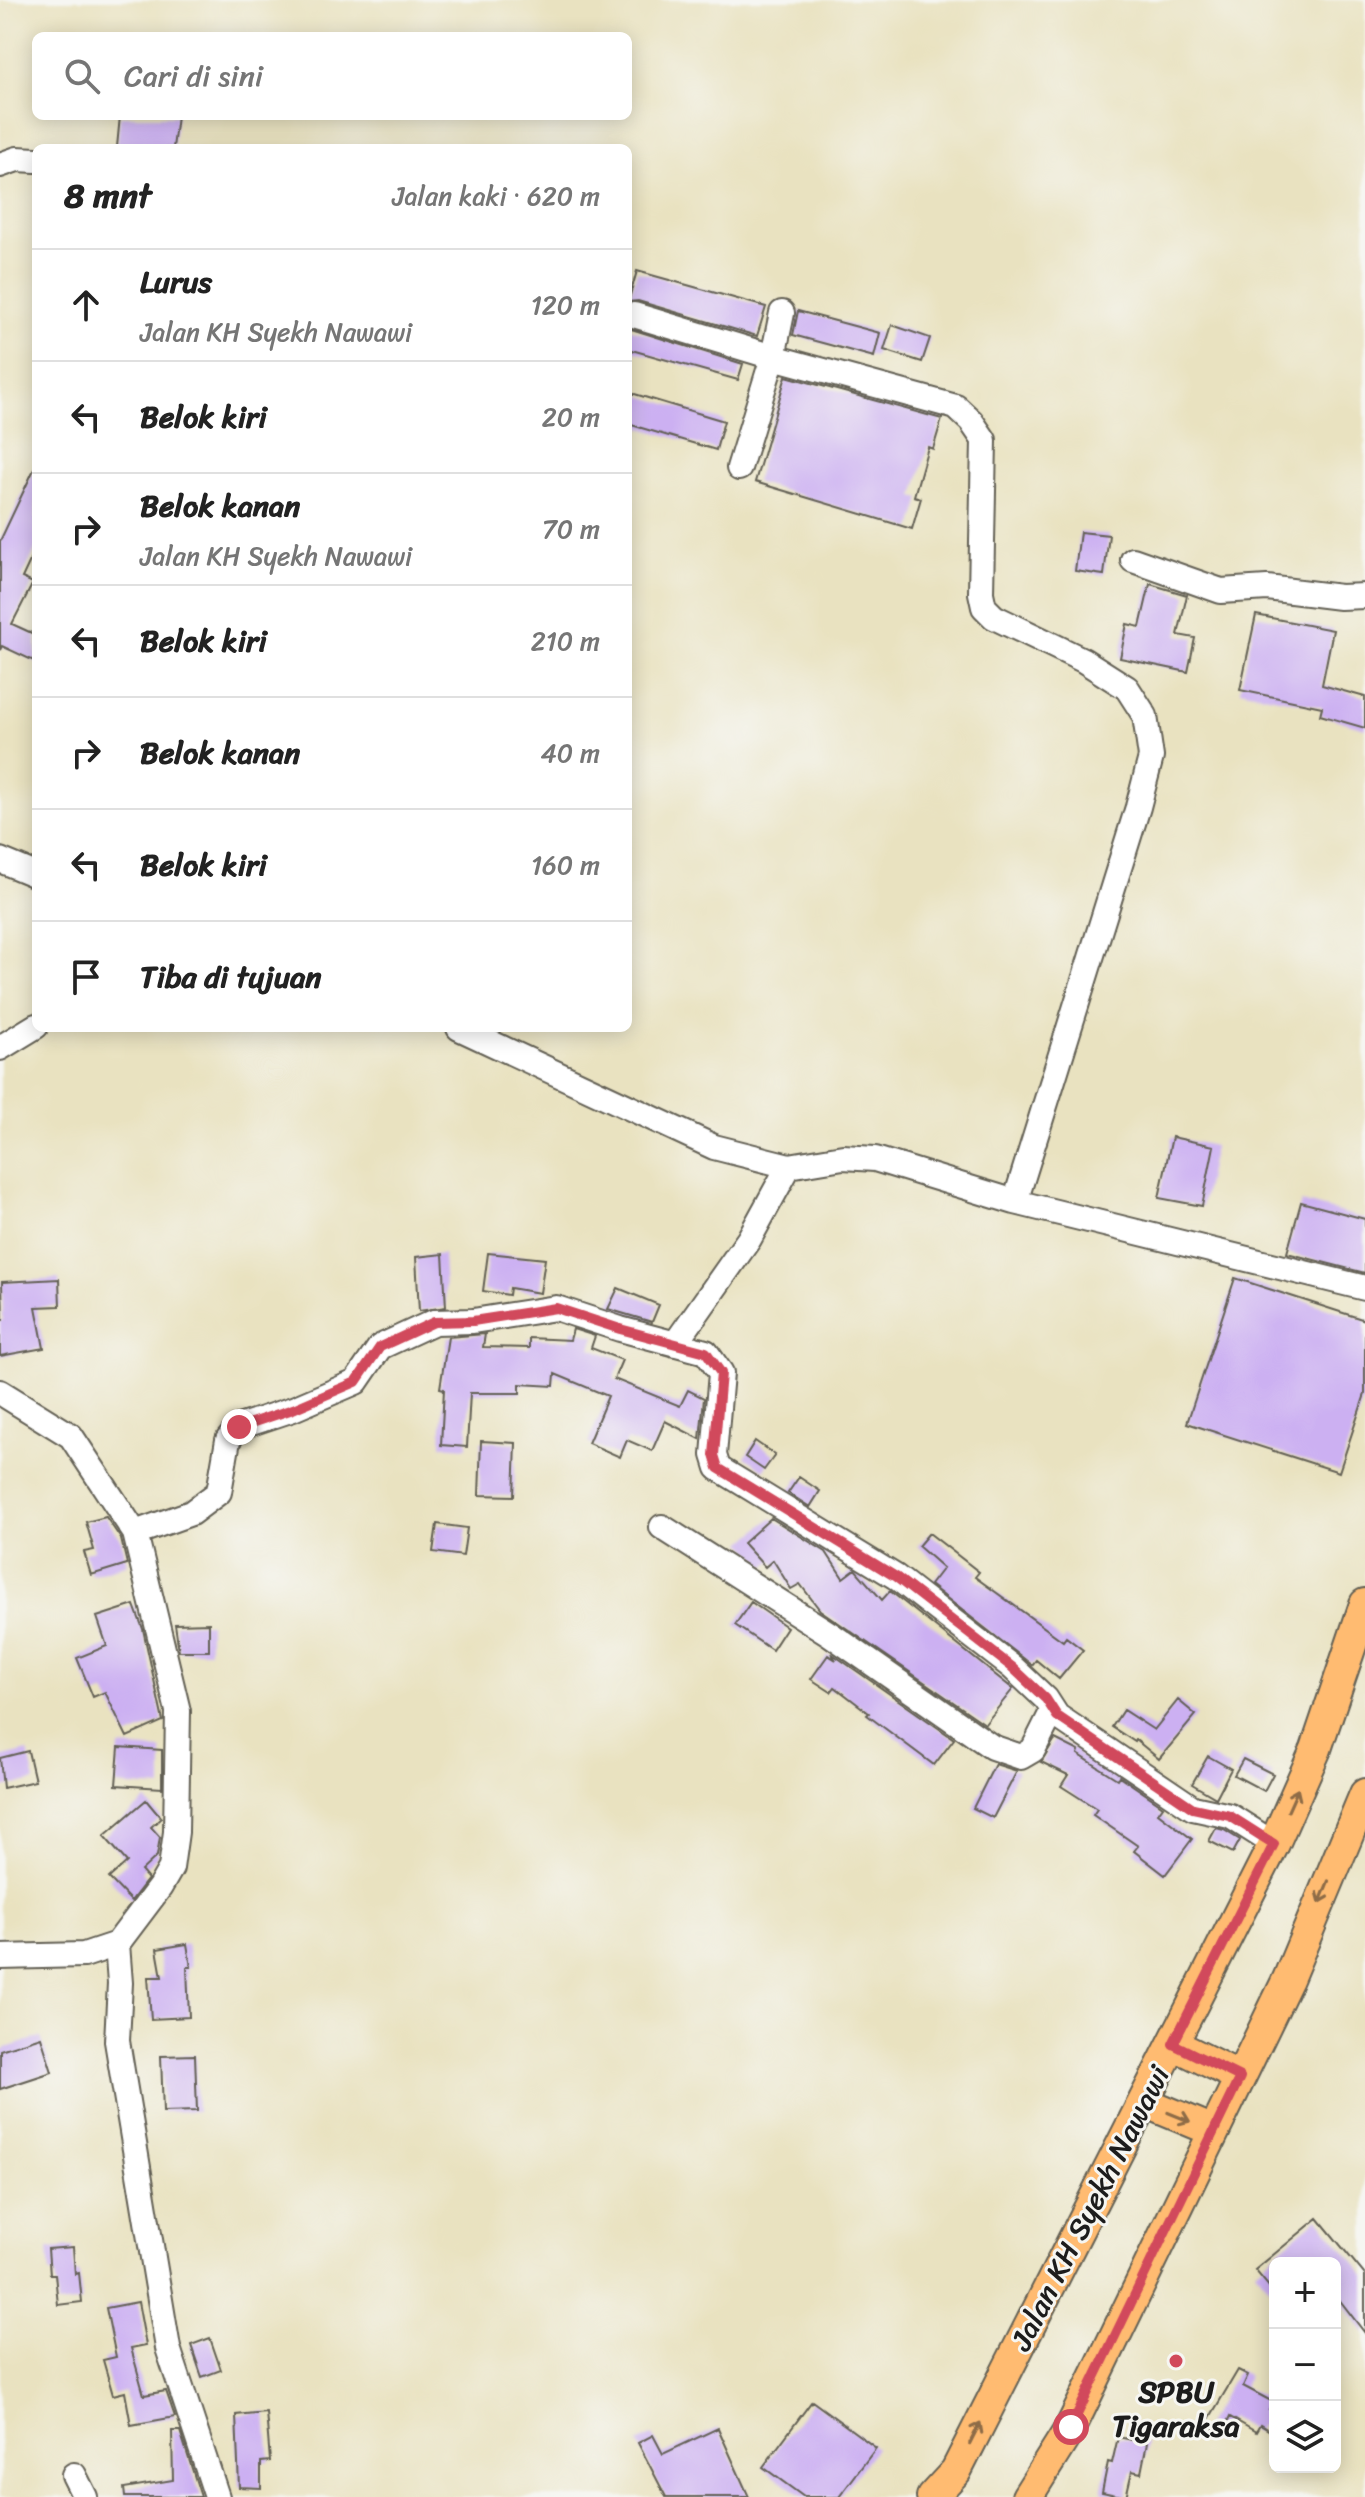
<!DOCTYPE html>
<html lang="id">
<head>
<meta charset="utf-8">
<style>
  body { margin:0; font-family:Sriracha,sans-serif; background:#f2f2f2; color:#222 }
  .controls { position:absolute; right:24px; bottom:24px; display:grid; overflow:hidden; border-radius:12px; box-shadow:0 4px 20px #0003 }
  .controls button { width:72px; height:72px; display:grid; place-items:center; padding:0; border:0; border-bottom:2px solid #e0e0e0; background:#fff; color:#222; font:40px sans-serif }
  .stop { position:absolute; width:24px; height:24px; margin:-18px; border:6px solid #d1495b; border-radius:50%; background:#fff }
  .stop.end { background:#d1495b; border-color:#fff; box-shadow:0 2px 8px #0008 }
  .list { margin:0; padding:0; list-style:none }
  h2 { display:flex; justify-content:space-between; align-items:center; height:104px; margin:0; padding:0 32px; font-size:34px }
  h2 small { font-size:26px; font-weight:400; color:#767676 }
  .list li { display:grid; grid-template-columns:52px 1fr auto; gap:24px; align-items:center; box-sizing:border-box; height:112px; padding:0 32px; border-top:2px solid #e0e0e0 }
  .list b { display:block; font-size:30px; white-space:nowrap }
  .list p { margin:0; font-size:26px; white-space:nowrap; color:#767676 }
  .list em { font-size:26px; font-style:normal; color:#767676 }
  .icon { flex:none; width:44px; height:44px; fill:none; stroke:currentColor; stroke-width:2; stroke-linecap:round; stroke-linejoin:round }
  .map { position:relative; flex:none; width:1365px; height:2497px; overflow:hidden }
  .search { position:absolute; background:#fff; box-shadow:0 4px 20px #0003; left:32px; top:32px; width:600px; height:88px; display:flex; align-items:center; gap:20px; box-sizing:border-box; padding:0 28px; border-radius:12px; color:#767676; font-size:30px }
  .panel { position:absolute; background:#fff; box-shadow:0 4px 20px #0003; left:32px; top:144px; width:600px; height:888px; border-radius:12px }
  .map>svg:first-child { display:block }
</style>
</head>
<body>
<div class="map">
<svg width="1365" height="2497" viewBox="0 0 1365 2497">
  <rect width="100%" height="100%" fill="#f6f6f2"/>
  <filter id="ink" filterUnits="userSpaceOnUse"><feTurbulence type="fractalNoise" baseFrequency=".0125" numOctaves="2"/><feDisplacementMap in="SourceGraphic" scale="16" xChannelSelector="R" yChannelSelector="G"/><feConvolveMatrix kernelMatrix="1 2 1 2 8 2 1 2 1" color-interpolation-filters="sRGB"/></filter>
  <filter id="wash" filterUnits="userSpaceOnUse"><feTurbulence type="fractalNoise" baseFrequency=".006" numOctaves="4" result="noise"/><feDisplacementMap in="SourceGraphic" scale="32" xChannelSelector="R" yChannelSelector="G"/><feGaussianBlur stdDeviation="1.8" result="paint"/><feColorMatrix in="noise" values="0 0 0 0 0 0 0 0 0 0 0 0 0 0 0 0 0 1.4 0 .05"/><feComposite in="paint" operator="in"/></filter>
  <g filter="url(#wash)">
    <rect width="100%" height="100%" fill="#e9e2c0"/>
    <g id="blocks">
      <path fill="#ccb0f2" d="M120,116H177L173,148L117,147Z
        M637,271L766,307L757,336L638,301L628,302Z
        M798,311L880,333L874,357L793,335Z
        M892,325L930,338L922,362L884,350Z
        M628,328L743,364L738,380L628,349Z
        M786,376L942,419L933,449L928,447L914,496L921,498L912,529L755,482Z
        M628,392L724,421L716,450L628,424Z
        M36,465V548L22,578L33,583L12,624L36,635V662L2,646L0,650V541Z
        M1080,532L1109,535L1104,575L1075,571Z
        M1150,584L1187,595L1178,635L1195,638L1188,672L1120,658L1127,624L1140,627Z
        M1256,615L1333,630L1322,685L1365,697V728L1320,715L1322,707L1240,690Z
        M1172,1137L1214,1146L1202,1206L1159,1198Z
        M1301,1202L1365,1219V1273L1287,1253Z
        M488,1253L545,1259L540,1293L510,1288L509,1295L483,1291Z
        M443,1254L446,1307L419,1311L416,1257Z
        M1235,1278L1365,1320V1394L1339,1472L1187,1423Z
        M59,1279L60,1306L36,1307L44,1348L0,1356V1321L3,1320L2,1282Z
        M618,1288L659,1305L652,1322L608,1309Z
        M573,1329L595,1336L591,1348L622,1360L614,1379L680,1406L688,1390L704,1398L700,1439L665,1421L652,1451L627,1440L620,1457L588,1443L608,1396L555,1374L554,1386L520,1384V1393H470L467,1447L441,1445L444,1389L440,1388L448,1337L485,1334L483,1347L529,1348V1338L570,1340Z
        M481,1441L516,1443L514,1496L479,1495Z
        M755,1441L775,1455L764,1470L745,1457Z
        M799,1477L820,1491L810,1507L788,1493Z
        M106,1517L121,1539L127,1564L91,1575L84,1552L94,1550L86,1522Z
        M771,1518L826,1552L843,1578L855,1569L882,1600L890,1591L1013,1689L985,1724L820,1610L800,1584L791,1589L773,1560L765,1567L743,1543Z
        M437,1524L467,1528L463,1556L433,1552Z
        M929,1533L979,1572L975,1577L1063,1641L1066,1637L1083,1650L1059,1679L1036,1660L1032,1665L930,1585L943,1568L918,1546Z
        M751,1602L787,1627L772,1650L735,1625Z
        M134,1605L143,1629L163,1721L127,1737L105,1692L93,1697L77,1658L107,1646L97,1617Z
        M209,1623V1651H179L175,1624Z
        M831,1653L954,1739L934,1765L867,1715L869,1713L835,1687L831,1692L811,1679L828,1655L836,1660Z
        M1178,1700L1196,1715L1159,1759L1136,1740L1135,1742L1112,1727L1123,1710L1154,1730Z
        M1055,1739L1079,1751L1078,1754L1117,1779L1119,1776L1163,1806L1158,1813L1192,1839L1165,1875L1134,1851L1138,1846L1093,1815L1097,1809L1061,1786L1068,1775L1041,1762Z
        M119,1747L162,1750V1788L116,1785Z
        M28,1751L35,1781L3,1788L0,1758Z
        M1208,1756L1231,1769L1216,1798L1192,1784Z
        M1243,1759L1273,1774L1264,1791L1234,1775Z
        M995,1764L1017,1771L993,1818L973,1808Z
        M146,1800L161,1818L151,1827L160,1837L157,1856L141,1871L148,1879L131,1901L109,1878L127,1862L104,1836Z
        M1216,1828L1224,1830L1240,1840L1233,1853L1209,1841Z
        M187,1944L191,1967H187L189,2017L151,2019L148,1977H162L157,1949Z
        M41,2037L52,2072L0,2089V2050Z
        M195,2055L197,2111L163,2112L161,2056Z
        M1318,2218L1365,2275V2333L1335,2294V2263H1275V2294L1255,2270Z
        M73,2247L75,2274L79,2273L82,2302L58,2305L55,2274H50L48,2249Z
        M138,2302L146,2345L131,2348L144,2395L166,2391L175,2417L131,2425L125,2392L113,2395L103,2360L116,2357L106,2308Z
        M210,2338L221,2370L202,2377L191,2345Z
        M1238,2370L1248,2375L1243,2386L1273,2402L1269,2409L1275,2412V2434L1260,2425L1256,2432L1230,2417L1222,2434L1206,2424Z
        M812,2401L876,2448L839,2497H804L763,2467Z
        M266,2412L270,2461L261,2462V2488L239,2487L236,2415Z
        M718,2428L749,2497H666L638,2443L653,2435L663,2454Z
        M172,2431H180L201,2497H125L124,2488L173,2480Z
        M1118,2437L1147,2443L1141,2473L1132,2471L1126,2497L1102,2492L1108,2462L1112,2463Z"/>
    </g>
  </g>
  <g filter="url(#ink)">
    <use href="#blocks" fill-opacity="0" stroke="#646155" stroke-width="2"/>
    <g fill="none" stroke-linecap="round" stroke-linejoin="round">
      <defs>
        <path id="minor" d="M0,165L17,159L36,160
          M634,315L773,357L956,407L971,421L984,440L981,593L984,607L994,617L1083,660L1127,688L1145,716L1151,757L1138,807L1015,1202
          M739,468L773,357L782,313
          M1133,560L1221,591L1267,588L1340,597L1365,596
          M0,860L36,875
          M459,1028L714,1147L789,1166L843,1157L875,1159L1015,1202L1365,1288
          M0,1048L36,1026
          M675,1344L749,1239L789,1166
          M0,1392L71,1436L135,1533L178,1711L176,1832L171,1868L160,1887L117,1944L84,1955L0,1957
          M662,1527L830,1634L992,1747L1021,1757L1033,1750L1053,1710
          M135,1533L191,1513L219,1492L228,1440L239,1427L293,1409L356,1382L380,1347L434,1322L473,1321L556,1308L620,1329L706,1352L721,1373L714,1455L718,1468L896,1577L1012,1667L1046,1699L1057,1716L1193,1808L1230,1816L1274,1844
          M117,1944L120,1983L117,2041L168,2348L217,2497
          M74,2475L85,2497"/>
        <path id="major" d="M1173,2044L1240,2077
          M1144,2102L1214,2131
          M932,2497L956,2471L1274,1844L1316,1749L1365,1604
          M1027,2497L1071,2427L1288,1979L1365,1794"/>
      </defs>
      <use href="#minor" stroke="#646155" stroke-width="28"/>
      <use href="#major" stroke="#646155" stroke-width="34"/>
      <use href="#minor" stroke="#fff" stroke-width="24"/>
      <use href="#major" stroke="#ffbb71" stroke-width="30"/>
    </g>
    <defs><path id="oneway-shaft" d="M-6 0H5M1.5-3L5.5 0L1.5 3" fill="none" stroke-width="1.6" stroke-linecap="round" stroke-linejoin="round" transform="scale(2)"/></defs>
    <g stroke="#8e6c46">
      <use href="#oneway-shaft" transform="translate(1293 1800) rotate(-66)"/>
      <use href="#oneway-shaft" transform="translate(1324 1892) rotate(112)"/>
      <use href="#oneway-shaft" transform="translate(1179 2117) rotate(22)"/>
      <use href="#oneway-shaft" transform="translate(975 2433) rotate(-63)"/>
    </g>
  </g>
  <g fill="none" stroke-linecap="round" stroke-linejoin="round" filter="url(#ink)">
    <path stroke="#d1495b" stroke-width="10" d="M239,1427L293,1409L356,1382L380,1347L434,1322L473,1321L556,1308L620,1329L706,1352L721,1373L714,1455L718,1468L896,1577L1012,1667L1046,1699L1057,1716L1193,1808L1230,1816L1274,1844L1173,2044L1240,2077L1071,2427"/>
  </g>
  <circle fill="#d1495b" stroke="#f6f6f2" stroke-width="3" cx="1176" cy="2361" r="8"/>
  <g text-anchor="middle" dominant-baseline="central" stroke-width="6" stroke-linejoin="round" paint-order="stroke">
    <g font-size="30" fill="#1c1c1c" stroke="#f6f6f2">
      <text transform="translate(1090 2208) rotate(-63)">Jalan KH Syekh Nawawi</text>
    </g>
    <g font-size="30" font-weight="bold" fill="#1c1c1c" stroke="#f6f6f2">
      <text x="1176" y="2392">SPBU<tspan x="1176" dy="34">Tigaraksa</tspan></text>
    </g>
  </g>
</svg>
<div class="controls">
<button>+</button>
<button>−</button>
<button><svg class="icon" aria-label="layers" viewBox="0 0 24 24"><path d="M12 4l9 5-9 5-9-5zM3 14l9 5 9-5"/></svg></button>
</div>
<div class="stop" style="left:1071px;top:2427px"></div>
<div class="stop end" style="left:239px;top:1427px"></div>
<div class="search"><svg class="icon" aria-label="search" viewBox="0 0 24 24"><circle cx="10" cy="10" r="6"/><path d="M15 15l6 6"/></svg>Cari di sini</div>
<section class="panel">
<h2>8 mnt<small>Jalan kaki · 620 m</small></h2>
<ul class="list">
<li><svg class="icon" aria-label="ahead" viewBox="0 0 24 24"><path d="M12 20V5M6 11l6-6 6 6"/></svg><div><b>Lurus</b><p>Jalan KH Syekh Nawawi</p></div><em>120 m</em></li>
<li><svg class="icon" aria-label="left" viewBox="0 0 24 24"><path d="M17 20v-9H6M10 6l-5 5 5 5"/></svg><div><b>Belok kiri</b></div><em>20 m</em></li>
<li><svg class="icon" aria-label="right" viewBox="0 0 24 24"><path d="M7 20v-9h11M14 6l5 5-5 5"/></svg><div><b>Belok kanan</b><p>Jalan KH Syekh Nawawi</p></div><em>70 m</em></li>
<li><svg class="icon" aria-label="left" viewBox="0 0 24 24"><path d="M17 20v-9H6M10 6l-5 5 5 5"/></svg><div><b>Belok kiri</b></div><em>210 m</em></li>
<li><svg class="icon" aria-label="right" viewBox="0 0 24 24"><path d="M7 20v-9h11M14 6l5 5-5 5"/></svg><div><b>Belok kanan</b></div><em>40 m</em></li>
<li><svg class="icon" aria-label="left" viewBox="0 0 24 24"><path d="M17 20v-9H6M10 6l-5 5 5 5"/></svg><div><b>Belok kiri</b></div><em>160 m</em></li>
<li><svg class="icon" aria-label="arrive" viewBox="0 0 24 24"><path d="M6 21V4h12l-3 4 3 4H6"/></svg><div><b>Tiba di tujuan</b></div></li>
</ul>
</section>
</div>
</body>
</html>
